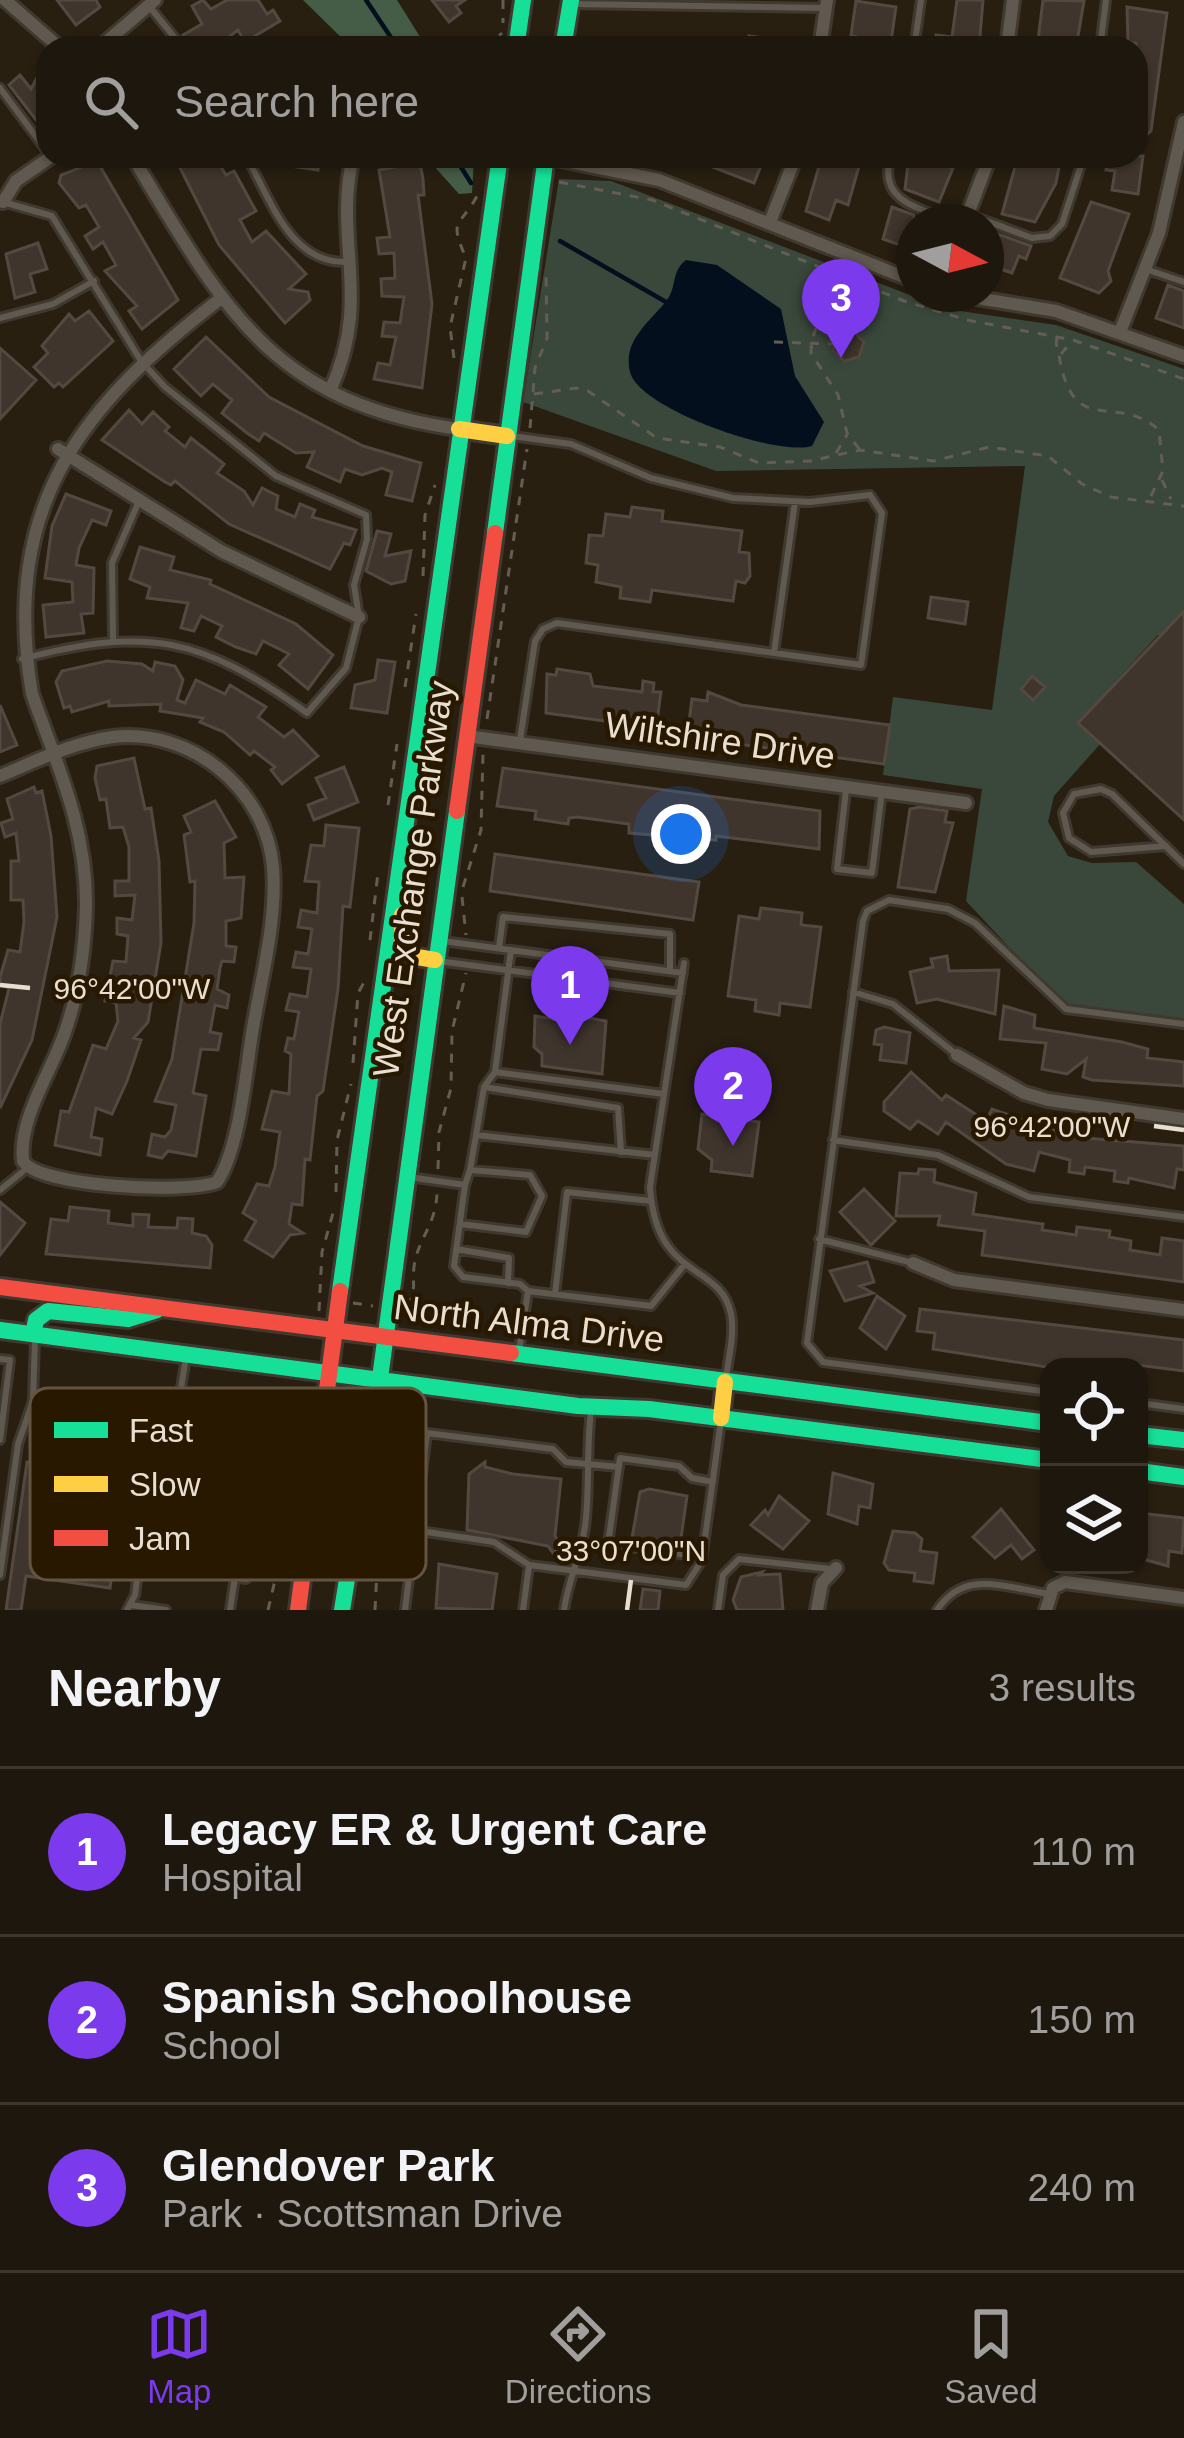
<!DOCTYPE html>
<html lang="en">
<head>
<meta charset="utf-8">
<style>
  body { margin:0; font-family:Helvetica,sans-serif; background:#262016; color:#f1f3f6 }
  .controls { position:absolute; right:36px; bottom:36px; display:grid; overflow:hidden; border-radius:24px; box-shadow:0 3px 9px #0004 }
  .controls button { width:108px; height:108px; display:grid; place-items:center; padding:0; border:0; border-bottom:3px solid #3c362e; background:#1e170d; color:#f1f3f6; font:60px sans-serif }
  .compass { position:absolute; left:896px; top:204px; width:108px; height:108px; border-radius:50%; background:#1e170d; box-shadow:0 3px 9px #0004; rotate:97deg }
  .you { position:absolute; left:681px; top:834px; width:42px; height:42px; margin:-30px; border:9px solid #fff; border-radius:50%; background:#1a73e8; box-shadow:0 0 0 18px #1a73e833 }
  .badge { display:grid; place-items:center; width:78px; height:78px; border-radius:50%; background:#7c3aed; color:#fff; font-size:39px; font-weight:700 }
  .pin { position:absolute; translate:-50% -99px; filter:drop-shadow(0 3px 6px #0008) }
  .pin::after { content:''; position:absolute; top:63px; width:42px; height:36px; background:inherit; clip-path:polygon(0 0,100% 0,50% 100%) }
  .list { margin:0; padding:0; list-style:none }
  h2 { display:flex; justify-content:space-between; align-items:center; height:156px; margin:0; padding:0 48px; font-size:51px }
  h2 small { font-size:39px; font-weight:400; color:#a19f9d }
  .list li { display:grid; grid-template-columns:78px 1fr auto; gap:36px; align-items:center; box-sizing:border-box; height:168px; padding:0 48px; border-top:3px solid #3c362e }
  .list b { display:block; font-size:45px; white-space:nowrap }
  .list p { margin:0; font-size:39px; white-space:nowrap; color:#a19f9d }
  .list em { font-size:39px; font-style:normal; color:#a19f9d }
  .icon { flex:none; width:66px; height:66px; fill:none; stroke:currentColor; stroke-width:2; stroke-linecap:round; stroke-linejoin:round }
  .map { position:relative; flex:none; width:1184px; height:1610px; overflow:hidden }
  .search { position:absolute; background:#1e170d; box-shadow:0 3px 9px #0004; left:36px; right:36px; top:36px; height:132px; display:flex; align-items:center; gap:30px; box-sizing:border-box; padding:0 42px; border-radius:36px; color:#a19f9d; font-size:45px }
  .sheet { height:660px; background:#1e170d }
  nav { display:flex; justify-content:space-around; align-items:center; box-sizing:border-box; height:168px; border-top:3px solid #3c362e; background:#1e170d; font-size:33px; color:#a19f9d }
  nav a { display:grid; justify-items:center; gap:6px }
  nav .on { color:#7c3aed }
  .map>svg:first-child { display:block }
</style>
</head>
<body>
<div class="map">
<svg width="1184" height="1610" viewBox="0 0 1184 1610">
  <rect width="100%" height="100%" fill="#281f11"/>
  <path fill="#3a483b" d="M559,179L611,181L910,295L960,311L1056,325L1184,369V611L1175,621L1178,653L1158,635L1078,722L1101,743L1054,796L1048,822L1068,856L1092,863L1136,862L1184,904V1019L1061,1003L966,901L982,789L883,775L893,697L992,710L1025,466L716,471L523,402Z"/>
  <path fill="#455c47" d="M303,0H397L427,48H352Z
    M425,156H474L472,193L459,194Z"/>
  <path fill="#040f1e" d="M686,260L717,265L781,309L795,376L824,422L812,446C778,457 639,409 630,372C622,340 651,321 667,300C677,287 671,271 686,260Z"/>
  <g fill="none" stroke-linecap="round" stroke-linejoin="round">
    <path stroke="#040f1e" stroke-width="4.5" d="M366,0L398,48
      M454,156L471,183
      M560,241L666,302"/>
  </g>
  <path fill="#3f352d" stroke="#534940" stroke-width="3" d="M57,0H96L100,7L76,25Z
    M203,0L211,9L227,0H258L267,14L273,10L280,21L245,42L238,30L214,48H191L183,35L202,24L192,6Z
    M432,0H465L456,6L461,13L449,22Z
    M957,0H983L979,48H934L936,35L952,37Z
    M1043,0L1084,1L1076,48H1037Z
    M856,1L896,7L890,48H864L865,40L851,35Z
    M1127,7L1167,13L1151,131L1144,137L1136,136V43L1128,42Z
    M749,36L786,41V48H748Z
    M41,70L48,79V111L36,120L9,85L20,75L31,89Z
    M174,156H214L226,175L234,171L256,211L240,220L252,242L266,231L306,274L289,289L308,292L310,300L285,323L219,245Z
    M269,156H320L318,170L269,163Z
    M684,156H765L754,183Z
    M822,156H862L848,205L836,200L829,220L806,211Z
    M909,156L953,168L939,202L905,189Z
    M1018,156H1061L1056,183L1035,222L1002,214Z
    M1108,156H1143L1138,194L1112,190L1115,171L1106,170Z
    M97,161L178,300L142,329L129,311L137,306L105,271L116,265L103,242L93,249L85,236L99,227L86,205L79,208L59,183L61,175Z
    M413,164L421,168L423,179L424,195H418L432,304L422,388L374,379L378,363L390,365L396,337L382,336L384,322L400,323L404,297L382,296L381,279L395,278L394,253L379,254L377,238L390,237L379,170Z
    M1091,202L1129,214L1108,271L1111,281L1099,293L1060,278Z
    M892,207L914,215V250L883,239Z
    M998,234L1031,246L1026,259L1019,256L1012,273L986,264V243L995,244Z
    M38,243L47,269L30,274L35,292L15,298L6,254Z
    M1168,285L1184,291V328L1156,318Z
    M89,311L113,341L63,387L59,383L54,387L34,367L48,353L42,346L69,314L75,321Z
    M853,331L864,342L859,357L844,361L833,350L838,334Z
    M206,337L269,397L363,446L421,463L412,501L386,495L392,472L382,468L362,475L345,469L340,482L307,467L314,452L296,453L264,433L259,441L247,433L222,413L232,400L213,384L201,396L174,369Z
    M0,348L36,380L0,419Z
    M129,410L142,424L153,412L169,427L165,431L185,447L191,438L205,449L224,464L217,473L244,491L253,505L262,488L278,496L276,509L295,517L300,504L315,510L312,517L356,530L350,545L344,543L330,569L229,524L175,481L171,485L165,482L102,440Z
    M66,494L111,511L106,525L92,520L79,548L76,565L94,568L93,613L81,614L84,633L46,637L43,605L73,602L72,582L45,578L52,526Z
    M632,507L663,511L662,521L742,531L739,552L749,553L750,576L745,583L736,581L733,601L652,590L650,602L620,598L621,587L596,582L598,565L586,563L589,535L603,536L606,514L630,517Z
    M377,531L391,534L385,556L411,551L405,581L391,584L366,571Z
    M140,547L174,557L170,570L211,580L210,584L296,624L333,655L308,689L279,665L289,654L263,641L256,654L236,647L216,637L222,626L201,616L194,631L181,628L188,603L147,598L150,587L130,579Z
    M931,597L968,602L965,624L928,618Z
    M1184,611V820L1078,723Z
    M378,660L395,662L387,713L351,708L355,685L375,680Z
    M107,661L142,664L153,671L155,662L175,666L183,680L177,700L185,703L196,680L225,694L230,685L266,707L258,717L284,737L293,730L318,756L282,784L271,770L275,767L254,751L250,755L224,732L200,722L203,718L160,711L161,704L109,706V701L72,712L70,706L64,708L56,682L62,671Z
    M557,669L590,674L593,686L642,692L643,681L654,683L653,692H661L656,728L546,713L547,674L556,675Z
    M1032,676L1045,687L1033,700L1021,689Z
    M708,692L741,705L890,725L884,764L687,737L692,699L707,701Z
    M0,705L17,745L0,752Z
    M134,758L145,809L151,808L159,861L161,943L148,1022L134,1038L141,1040L127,1081L112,1114L96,1108L91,1137L102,1139L100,1155L55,1145L61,1111L69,1112L93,1045L106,1049L118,1021L116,1003L105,1001L113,961L126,962L128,936L117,934V918L132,920L135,895L115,896V881H129V847L123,827L110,828L106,799L100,800L95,778L97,766Z
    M344,767L358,802L314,820L308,805L326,798L316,778Z
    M503,768L820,811L819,849L716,836V840L629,833V824L577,817L569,818L568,824L535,819L536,811L497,806Z
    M34,787L36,793L42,791L51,836L57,917L32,1040L0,1108V1024L9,988L0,985V977L8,950L20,952L24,922L23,900H11V861H19L16,833L5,837L1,823L13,819L7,799Z
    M215,801L236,837L224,843L225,878L244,877L241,918L226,921V946L236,947L234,962L222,961L220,968L217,989L229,995L227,1008L215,1005L210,1032L221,1034L218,1050L201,1049L193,1093L206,1096L196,1156L168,1151L162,1158L148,1155L152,1134L165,1137L171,1130L176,1105L155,1101L172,1059L194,923L195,881L190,882L184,835L191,832L184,816Z
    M919,807L947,811L945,822L953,823L935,892L898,887L910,809Z
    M326,825L359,828L350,907L343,906L338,989L323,1091L317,1096L310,1160L305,1159L302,1205L292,1204L289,1224L303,1233L290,1235L273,1257L245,1240L256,1221L243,1213L257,1184L269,1186L275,1167L280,1132L262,1129L272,1091L289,1094L291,1054L285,1051L288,1038L294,1039L299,1012L286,1010L290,994L307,997L311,969L293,967L296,952L308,954L312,929L298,927L301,910L317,913L319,882L305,881L311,845L324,846Z
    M495,854L699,882L693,920L490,891Z
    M761,908L802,913L801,925L821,927L810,1007L780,1003L779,1015L755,1011L756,1000L728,996L739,916L759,919Z
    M947,956L949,971L999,970L995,1014L937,999L917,1003L910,972L933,967L931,959Z
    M1004,1006L1035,1015L1034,1028L1122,1042L1148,1049L1147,1058L1184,1062V1086L1092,1080L1083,1077L1086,1059L1067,1074L1042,1069L1046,1043L1000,1039Z
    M535,1016L578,1023L583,1017L606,1021L602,1074L542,1066V1054L534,1047Z
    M884,1027L910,1033L906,1063L880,1060L882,1045L874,1044L876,1030Z
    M911,1072L942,1100L946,1095L986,1121L992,1109L1073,1137L1184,1146V1170L1177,1169L1174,1188L1129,1178L1128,1183L1114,1181L1115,1171L1085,1167L1084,1174L1069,1172L1070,1160L1039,1152L1034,1171L1006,1164L946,1122L938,1134L918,1121L910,1129L884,1111V1102Z
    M702,1114L759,1122L752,1176L711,1171L712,1160L698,1149Z
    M919,1169L935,1170L934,1182L976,1193L973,1214L1043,1224L1042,1230L1076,1235L1077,1227L1110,1231L1109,1237L1131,1241L1130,1250L1160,1255L1162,1238L1184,1241V1282L982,1255L985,1231L938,1225L940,1216H896L900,1173L918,1174Z
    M864,1189L895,1221L871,1245L840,1212Z
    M0,1202L25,1223L0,1255Z
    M70,1207L109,1211L108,1223L133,1226V1214L149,1215L148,1227L177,1228L178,1218L193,1219L192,1233L206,1236L212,1245L210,1268L46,1254L51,1219L68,1221Z
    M867,1262L874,1282L860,1286L873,1293L845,1301L830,1271Z
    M877,1296L905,1316L886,1349L860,1328Z
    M920,1309L1184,1340V1371L1122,1363L1121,1367H1047L933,1349L935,1333L917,1331Z
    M89,1421L135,1427L122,1567L113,1566L110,1588L26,1576L21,1610H6L27,1462L82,1470Z
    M485,1462V1467L513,1474L561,1479L555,1536L562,1547L553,1553L548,1546L467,1530L469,1474Z
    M833,1473L873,1484L870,1508L859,1506L857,1524L828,1514Z
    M649,1489L687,1496L680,1545L632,1538L640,1492Z
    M779,1496L809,1521L783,1549L751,1525L765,1510L768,1515Z
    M1001,1509L1034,1550L1022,1559L1011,1545L995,1558L973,1537Z
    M1139,1513L1184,1518L1182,1553L1169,1551L1168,1566L1139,1558Z
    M893,1531L915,1533L922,1539L920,1551L937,1553L933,1583L914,1581L915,1573L889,1570L884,1563Z
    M439,1564L497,1574L492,1610L436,1608Z
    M762,1572L759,1575L780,1574L783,1610H737L733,1600L741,1577Z
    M643,1589L660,1591L658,1610H640Z"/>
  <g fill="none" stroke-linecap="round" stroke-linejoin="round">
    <defs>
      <path id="lane" d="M571,4L825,8
        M149,6L183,48
        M914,48L921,0
        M1100,48L1106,0
        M0,88L48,153
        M246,156C271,200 290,264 347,262
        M891,156C876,203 922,209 958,222
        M3,202L52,216L141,361L165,387L276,476L366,515L367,539L354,585L359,617L346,668L307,713C201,637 148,626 22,659
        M968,214L1032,238L1050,236L1062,224L1084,156
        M1145,269L1184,282
        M0,318L53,304L94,281
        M511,436L571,444L651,478L733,498L810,502L870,495L882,513L861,665L557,623L543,629L535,641L520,740
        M113,639L112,563L139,501
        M774,653L795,502
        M846,790L837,869L872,873L882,791
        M1166,846L1091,852L1069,838L1063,813L1074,794L1101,789L1112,794L1184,864
        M443,941L683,973
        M499,948L503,917L670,934V971
        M511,950L495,1072L664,1094
        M438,961L680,993
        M684,963L650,1187C656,1282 720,1261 731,1314C735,1334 728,1359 726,1379
        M853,992L893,1004L956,1054
        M484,1087L618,1108L621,1152
        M476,1135L484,1087L495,1072
        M833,1140L938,1155L1029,1197L1184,1217
        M470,1170L476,1135L655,1155
        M409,1177L465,1185L454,1266L463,1277L520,1284L528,1291L519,1351
        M0,1190L26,1169
        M460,1224L526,1232L542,1196L530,1175L470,1170L465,1185
        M819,1239L913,1263
        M456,1249L509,1258L508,1283
        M528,1291L651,1306L684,1265
        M555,1294L567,1192L651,1201
        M0,1359L10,1360L0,1440
        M1049,1392L823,1362L807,1343L863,921L867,911L889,900L948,909L975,923L1066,1009L1184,1024
        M33,1398C53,1400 64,1395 81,1393C116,1390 145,1409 177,1416
        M1139,1403L1184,1409
        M178,1405L256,1416L266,1426L246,1579L235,1577L230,1610
        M261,1472L210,1467L198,1454L207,1420L266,1426
        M149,1487L257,1502
        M360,1522L494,1542L529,1565L686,1585L702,1560L721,1420
        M703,1557L608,1544L620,1458L679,1466L692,1478L713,1482
        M0,1575L18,1444L33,1401L35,1338
        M131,1605L166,1610
        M127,1610L135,1595L150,1482L156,1460L173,1438L186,1357
        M405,1610L427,1433L553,1449L566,1462L619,1467
        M523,1610L529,1566
        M564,1610C568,1581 580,1558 585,1527C590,1489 586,1450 591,1411
        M718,1610L723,1575L739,1559L831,1569
        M937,1610C965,1568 1005,1588 1050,1594"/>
      <path id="street" d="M5,0L60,48
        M99,48L155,0
        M820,48L827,0
        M1007,48L1013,0
        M132,156C222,305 270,403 459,429
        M546,157L659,180L914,281
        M3,202L16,181L52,156
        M770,222L796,156
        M965,222L990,156
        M953,294L1056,311L1184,356
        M1120,332L1159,233L1184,122
        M330,391C373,297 333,244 353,156
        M58,449L221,551L359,617
        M466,736L966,803
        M0,776C36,761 74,742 113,737C191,728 266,789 273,867C277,917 263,972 254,1022C246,1065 241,1146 217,1182C188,1194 38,1187 23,1161C18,1119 52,1071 65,1032C79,992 85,948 86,906C87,828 57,765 32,694C0,503 84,404 220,299
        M957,1055L1024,1093L1048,1100L1184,1119
        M913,1263L954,1280L1184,1310
        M817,1610L822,1583L836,1568
        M1046,1610L1053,1588L1065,1582L1184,1598"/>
      <path id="fast" d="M516,48L523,0
        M563,48L571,0
        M495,533L546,156
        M340,1291L500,156
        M0,1330L578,1406L649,1409L1049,1460
        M33,1334L36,1320L48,1311L128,1319L157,1310
        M511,1353L1049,1423
        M1139,1435L1184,1440
        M1139,1471L1184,1477
        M342,1610L380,1378L457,811"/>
      <path id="slow" d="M459,429L507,436
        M402,915V946L411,956L435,960
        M721,1418L725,1382"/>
      <path id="jam" d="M457,811L495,533
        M0,1287L511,1353
        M298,1610L340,1291"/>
    </defs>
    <use href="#lane" stroke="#40392f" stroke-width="12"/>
    <use href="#street" stroke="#40392f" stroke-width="18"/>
    <use href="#fast" stroke="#40392f" stroke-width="22"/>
    <use href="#slow" stroke="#40392f" stroke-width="22"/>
    <use href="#jam" stroke="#40392f" stroke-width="22"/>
    <path stroke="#645d54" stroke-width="3" stroke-dasharray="9 9" stroke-linecap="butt" d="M503,0V23
      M486,48L502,33
      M559,182L652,200L904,301L967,320L1073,340L1184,379
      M841,280C832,307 811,323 811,353L838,395L847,433L860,450
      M1057,338C1055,344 1058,349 1059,355C1073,441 1116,391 1159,430L1163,471L1149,500
      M774,342L834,344
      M1061,354L1073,340
      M454,358L450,327L466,258C448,217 460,228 477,196
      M534,394L576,388L588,391L657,438L720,447L759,463L810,461L860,450L934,461L989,447L1048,456L1082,484L1111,497L1184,506
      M530,428L535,368L547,338L546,273
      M836,453L847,435
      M1162,480L1171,499
      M423,576L425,515L435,485
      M405,687L416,614
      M487,719L527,449
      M388,805L397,744
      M463,887L481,830L483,754
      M462,897L466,935
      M370,940L378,873
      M353,1063L358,993L366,979
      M438,1169L439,1132L451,1088L452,1031L466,973
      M336,1192L337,1140L351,1084
      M353,1303L373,1306
      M407,1306C417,1291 412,1283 414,1267C417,1240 437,1224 437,1191
      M319,1311L322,1252L333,1213
      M339,1398L360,1401
      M381,1517L402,1399
      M268,1610L280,1559L277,1527L299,1454L304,1388
      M375,1610L379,1532"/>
    <use href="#lane" stroke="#60594f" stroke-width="6"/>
    <use href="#street" stroke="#60594f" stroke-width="12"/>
    <use href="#fast" stroke="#16e098" stroke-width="16"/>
    <use href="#slow" stroke="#ffcf43" stroke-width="16"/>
    <use href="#jam" stroke="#f24e42" stroke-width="16"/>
  </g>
  <path fill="none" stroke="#e9dfd0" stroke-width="4.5" d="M0,985L30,988M1154,1126L1184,1130M627,1610L631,1580"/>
  <g text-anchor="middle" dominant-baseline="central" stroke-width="9" stroke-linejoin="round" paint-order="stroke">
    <g font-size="36" fill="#e9dfd0" stroke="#281800">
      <text transform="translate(720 740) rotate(8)">Wiltshire Drive</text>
      <text transform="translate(413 879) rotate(-82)">West Exchange Parkway</text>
      <text transform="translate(529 1323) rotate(7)">North Alma Drive</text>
    </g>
  </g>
  <rect x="30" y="1388" width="396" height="192" rx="18" fill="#281800" stroke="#62543e" stroke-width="3"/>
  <rect x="54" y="1422" width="54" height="16" fill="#16e098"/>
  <rect x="54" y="1476" width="54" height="16" fill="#ffcf43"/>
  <rect x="54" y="1530" width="54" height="16" fill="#f24e42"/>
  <g font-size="33" fill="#e9dfd0">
    <text x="129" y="1442">Fast</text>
    <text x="129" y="1496">Slow</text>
    <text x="129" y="1550">Jam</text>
  </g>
  <g font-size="30" text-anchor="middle" fill="#e9dfd0" stroke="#281800" stroke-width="9" stroke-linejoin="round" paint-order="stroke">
    <text x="132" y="999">96°42'00"W</text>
    <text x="1052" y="1137">96°42'00"W</text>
    <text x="631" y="1561">33°07'00"N</text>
  </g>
</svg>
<div class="controls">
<button><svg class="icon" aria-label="locate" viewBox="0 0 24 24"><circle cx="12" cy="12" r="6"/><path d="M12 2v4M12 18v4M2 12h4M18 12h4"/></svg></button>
<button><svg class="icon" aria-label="layers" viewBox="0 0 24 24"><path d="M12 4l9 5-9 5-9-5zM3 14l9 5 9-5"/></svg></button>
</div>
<svg class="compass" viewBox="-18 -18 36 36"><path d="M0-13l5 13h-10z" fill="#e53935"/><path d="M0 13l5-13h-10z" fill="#a19f9d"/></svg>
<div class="you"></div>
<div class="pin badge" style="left:570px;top:1045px">1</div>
<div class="pin badge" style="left:733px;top:1146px">2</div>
<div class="pin badge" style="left:841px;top:358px">3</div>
<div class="search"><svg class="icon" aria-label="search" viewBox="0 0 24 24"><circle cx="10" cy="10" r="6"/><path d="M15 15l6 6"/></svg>Search here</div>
</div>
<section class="sheet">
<h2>Nearby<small>3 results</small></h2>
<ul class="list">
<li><span class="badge">1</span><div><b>Legacy ER &amp; Urgent Care</b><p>Hospital</p></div><em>110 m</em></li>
<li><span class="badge">2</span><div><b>Spanish Schoolhouse</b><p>School</p></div><em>150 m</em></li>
<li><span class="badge">3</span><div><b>Glendover Park</b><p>Park · Scottsman Drive</p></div><em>240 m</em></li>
</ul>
</section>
<nav>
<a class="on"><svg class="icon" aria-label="map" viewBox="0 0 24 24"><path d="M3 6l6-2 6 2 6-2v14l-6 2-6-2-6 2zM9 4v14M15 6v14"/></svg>Map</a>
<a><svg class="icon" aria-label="directions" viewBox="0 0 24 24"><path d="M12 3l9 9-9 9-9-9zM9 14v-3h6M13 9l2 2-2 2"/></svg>Directions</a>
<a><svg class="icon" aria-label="saved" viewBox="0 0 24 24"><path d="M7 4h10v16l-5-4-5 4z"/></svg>Saved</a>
</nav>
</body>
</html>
